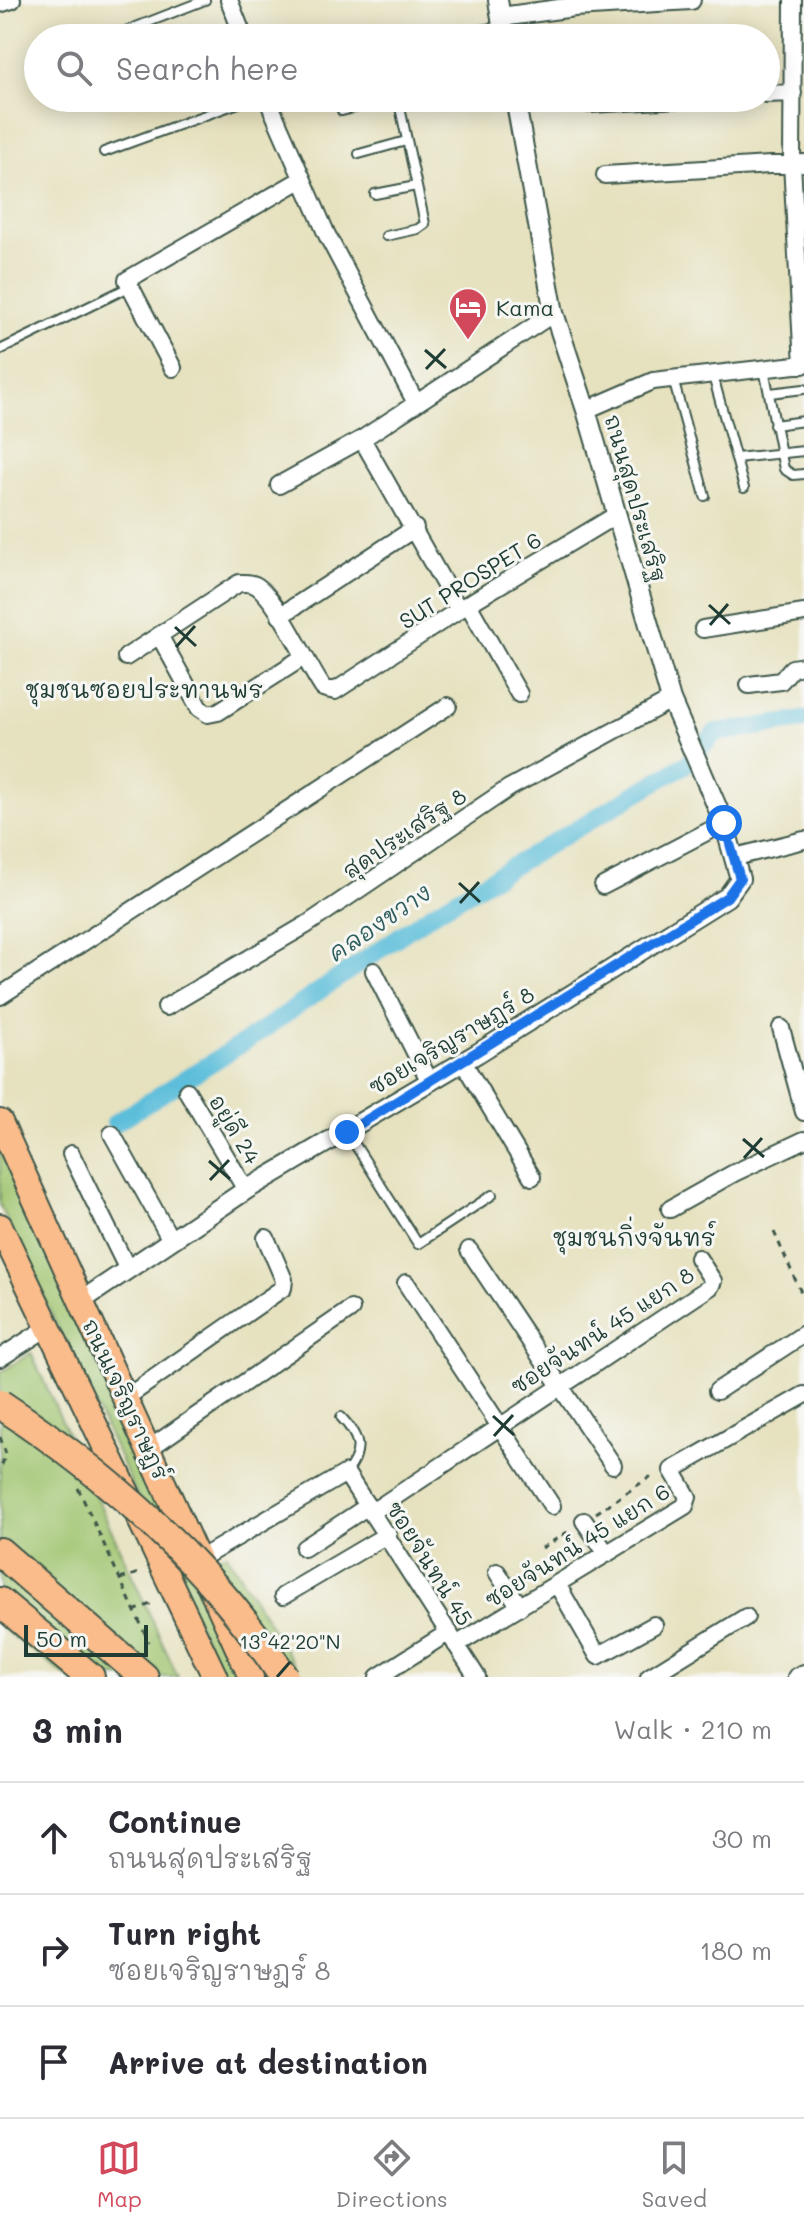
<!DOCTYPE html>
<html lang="en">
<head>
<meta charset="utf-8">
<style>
  body { margin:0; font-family:Mali,"Playpen Sans Thai",sans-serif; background:#f7f7f7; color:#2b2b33 }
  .scale { position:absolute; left:24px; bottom:20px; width:124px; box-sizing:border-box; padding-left:8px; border:4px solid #1f3d34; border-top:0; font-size:22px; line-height:28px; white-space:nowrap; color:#1f3d34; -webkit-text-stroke:6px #f6f6f2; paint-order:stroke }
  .stop { position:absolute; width:24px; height:24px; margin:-18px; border:6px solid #1a73e8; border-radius:50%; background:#fff }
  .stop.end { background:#1a73e8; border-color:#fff; box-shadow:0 2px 8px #0008 }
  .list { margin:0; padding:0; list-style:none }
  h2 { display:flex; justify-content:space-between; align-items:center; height:104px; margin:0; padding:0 32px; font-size:34px }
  h2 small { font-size:26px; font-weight:400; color:#7c7c81 }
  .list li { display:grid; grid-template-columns:52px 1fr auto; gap:24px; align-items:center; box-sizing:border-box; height:112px; padding:0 32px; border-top:2px solid #e1e1e2 }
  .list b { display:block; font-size:30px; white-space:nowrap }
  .list p { margin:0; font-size:26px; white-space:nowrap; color:#7c7c81 }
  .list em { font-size:26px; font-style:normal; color:#7c7c81 }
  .icon { flex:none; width:44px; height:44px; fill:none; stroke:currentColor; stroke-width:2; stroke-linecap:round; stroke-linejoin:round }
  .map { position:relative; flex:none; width:804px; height:1677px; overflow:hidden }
  .search { position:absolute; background:#fff; box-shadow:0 4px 20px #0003; left:24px; right:24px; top:24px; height:88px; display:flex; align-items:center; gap:20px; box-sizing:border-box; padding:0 28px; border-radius:44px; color:#7c7c81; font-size:30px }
  .sheet { height:440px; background:#fff }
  nav { display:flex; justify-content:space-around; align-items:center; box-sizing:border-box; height:112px; border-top:2px solid #e1e1e2; background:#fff; font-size:22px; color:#7c7c81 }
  nav a { display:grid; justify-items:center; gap:4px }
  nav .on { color:#d1495b }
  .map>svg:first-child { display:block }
</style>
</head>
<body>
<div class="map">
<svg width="804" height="1677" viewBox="0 0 804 1677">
  <rect width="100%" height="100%" fill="#f6f6f2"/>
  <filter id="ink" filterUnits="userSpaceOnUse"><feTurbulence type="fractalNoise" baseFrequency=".0125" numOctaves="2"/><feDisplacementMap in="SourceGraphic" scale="16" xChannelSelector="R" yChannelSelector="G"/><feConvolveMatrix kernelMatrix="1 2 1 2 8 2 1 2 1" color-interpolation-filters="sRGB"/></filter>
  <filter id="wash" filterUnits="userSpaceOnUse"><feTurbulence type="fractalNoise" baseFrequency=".006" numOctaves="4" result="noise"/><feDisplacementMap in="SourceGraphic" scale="32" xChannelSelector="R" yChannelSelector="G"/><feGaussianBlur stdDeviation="1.8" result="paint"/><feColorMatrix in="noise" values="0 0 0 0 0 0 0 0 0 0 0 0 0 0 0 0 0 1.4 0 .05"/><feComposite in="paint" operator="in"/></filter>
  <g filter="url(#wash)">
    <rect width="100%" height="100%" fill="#e6e1be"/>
    <path fill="#a0c56f" stroke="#608152" stroke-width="2" d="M0,1148L238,1673L237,1677H223L0,1205Z
      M31,1353L178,1677H67L0,1627V1373Z
      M226,1553L302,1677H259L208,1561Z"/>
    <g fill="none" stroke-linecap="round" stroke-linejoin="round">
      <path stroke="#5cbeda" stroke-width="18" d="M115,1123L251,1038L433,913L688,763L715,733L804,720"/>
    </g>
  </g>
  <g filter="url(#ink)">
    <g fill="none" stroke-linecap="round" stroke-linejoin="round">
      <defs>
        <path id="service" d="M108,38L205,0
          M373,38L391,33L400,38
          M441,38L502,26
          M342,111L392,98
          M104,152L252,98
          M359,154L406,141
          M375,194L416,186
          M386,236L418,229L425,224L398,98
          M0,350L129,287
          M764,369L784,469L793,475L804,474
          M713,376L744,488
          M673,379L705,496
          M770,393L804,389
          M774,425L804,421
          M736,458L804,451
          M347,1132L418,1244L492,1195
          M341,1417C360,1437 364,1451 346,1473"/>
        <path id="minor" d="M229,0L244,38
          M793,0L792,163L803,365
          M0,4L12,0
          M766,94L793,93
          M267,98L327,235L416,403
          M590,104L698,98
          M605,175L804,163
          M173,368L127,280L302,179
          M586,410L653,381L804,364
          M362,439L459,610
          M279,485L362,439L554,313
          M468,604L519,694
          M280,616L415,528
          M703,629L804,613
          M159,635L199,708L208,714L218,712L302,658
          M126,657L239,583C245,583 251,582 257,586C279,602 306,663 323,688L335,691L468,604L616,515
          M749,685L781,681L792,668L804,666
          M735,857L804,840
          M603,886L724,823
          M374,971L430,1082
          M0,996L448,706
          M166,1007L306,925L509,788L671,700
          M781,1028L804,1112
          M463,1062L532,1177
          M187,1091L246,1190
          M112,1134L171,1240
          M71,1154L128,1270
          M670,1209L734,1173L804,1140
          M469,1250L613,1465
          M406,1283L552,1506
          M0,1358L50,1326
          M717,1391L804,1334
          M127,1397L283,1288L284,1280L266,1238
          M150,1448L351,1309
          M372,1512L710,1287L713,1281L698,1258
          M584,1521L607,1554
          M304,1548L368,1506
          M198,1560L346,1473L477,1677
          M497,1572L520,1607
          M557,1584L598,1656L654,1625
          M283,1596L388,1534
          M456,1645L685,1506L688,1497L672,1470L804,1395
          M378,1677L449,1632
          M649,1677L746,1617
          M796,1677L804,1673"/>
        <path id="tertiary" d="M498,0L504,38
          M501,17L574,7L691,0
          M81,1301L246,1190L478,1053L727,897L740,879L724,823L671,700L586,410L554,313L515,98"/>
        <path id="primary" d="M0,1122L251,1677
          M0,1226L215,1677"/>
        <path id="motorway" d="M0,1552L144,1677
          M0,1602L90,1677"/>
      </defs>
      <use href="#service" stroke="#3d5649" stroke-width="12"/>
      <use href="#minor" stroke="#3d5649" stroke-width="20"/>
      <use href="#tertiary" stroke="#3d5649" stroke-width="22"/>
      <use href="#primary" stroke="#3d5649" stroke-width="28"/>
      <use href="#motorway" stroke="#3d5649" stroke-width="32"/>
      <path stroke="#3d5649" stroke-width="3" stroke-dasharray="6 6" stroke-linecap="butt" d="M774,1232L804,1299
        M0,1437L6,1454L0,1470
        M78,1488L149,1642
        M596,1513L656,1473
        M542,1548L569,1531
        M120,1579L142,1572
        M134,1611L155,1602"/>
      <use href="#service" stroke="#fff" stroke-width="8"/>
      <use href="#minor" stroke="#fff" stroke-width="16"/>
      <use href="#tertiary" stroke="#fff" stroke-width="18"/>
      <use href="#primary" stroke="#f9bc8a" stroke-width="24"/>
      <use href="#motorway" stroke="#f9bc8a" stroke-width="28"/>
      <defs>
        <path id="motorway-bridge" d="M0,1404C111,1477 211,1566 284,1677"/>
      </defs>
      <use href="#motorway-bridge" stroke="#3d5649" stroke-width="32" stroke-linecap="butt"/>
      <use href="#motorway-bridge" stroke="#f9bc8a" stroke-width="28"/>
    </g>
  </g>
  <g fill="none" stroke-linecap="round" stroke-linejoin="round" filter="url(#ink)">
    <path stroke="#1a73e8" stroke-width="10" d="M347,1132L727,897L740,879L724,823"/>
  </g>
  <path fill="none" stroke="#1f3d34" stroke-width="3" d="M425,350L446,368M426,369L445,349M709,605L730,624M710,625L728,604M175,627L196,646M176,647L195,626M459,883L480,902M460,903L479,882M743,1139L764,1157M744,1158L762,1138M209,1161L230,1179M210,1180L229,1160M493,1416L514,1435M494,1436L513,1415M277,1677L290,1662"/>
  <defs>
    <symbol id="hotel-pin" viewBox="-11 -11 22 30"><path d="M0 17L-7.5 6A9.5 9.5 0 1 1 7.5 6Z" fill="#d1495b" stroke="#f6f6f2"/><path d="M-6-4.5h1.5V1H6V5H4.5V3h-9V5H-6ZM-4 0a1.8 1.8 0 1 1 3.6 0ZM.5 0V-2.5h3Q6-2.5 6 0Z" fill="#fff"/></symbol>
  </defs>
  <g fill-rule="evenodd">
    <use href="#hotel-pin" x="446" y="285" width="44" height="60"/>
  </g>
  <g text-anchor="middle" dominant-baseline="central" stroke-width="6" stroke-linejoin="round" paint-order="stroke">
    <g font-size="22" fill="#1f3d34" stroke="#f6f6f2" text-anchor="start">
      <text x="496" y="307">Kama</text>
    </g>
    <g font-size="22" fill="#1f3d34" stroke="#f6f6f2">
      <text transform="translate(636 498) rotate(74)">ถนนสุดประเสริฐ</text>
      <text transform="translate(470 580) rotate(-32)">SUT PROSPET 6</text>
      <text transform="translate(404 833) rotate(-34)">สุดประเสริฐ 8</text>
      <text transform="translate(451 1040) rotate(-31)">ซอยเจริญราษฎร์ 8</text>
      <text transform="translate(235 1129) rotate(59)">อยู่ดี 24</text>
      <text transform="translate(602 1330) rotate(-33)">ซอยจันทน์ 45 แยก 8</text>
      <text transform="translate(126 1399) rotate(65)">ถนนเจริญราษฎร์</text>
      <text transform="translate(577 1545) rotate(-32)">ซอยจันทน์ 45 แยก 6</text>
      <text transform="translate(430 1563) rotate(58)">ซอยจันทน์ 45</text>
    </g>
    <g font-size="24" fill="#1f3d34" stroke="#f6f6f2">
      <text x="144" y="688">ชุมชนซอยประทานพร</text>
      <text x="634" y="1236">ชุมชนกิ่งจันทร์</text>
    </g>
    <g font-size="24" font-style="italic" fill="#2e5d5e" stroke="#f6f6f2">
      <text transform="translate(379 922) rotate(-34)">คลองขวาง</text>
    </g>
  </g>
  <g font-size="20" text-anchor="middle" fill="#1f3d34" stroke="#f6f6f2" stroke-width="6" stroke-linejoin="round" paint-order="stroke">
    <text x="290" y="1649">13°42'20"N</text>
  </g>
</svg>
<div class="scale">50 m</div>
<div class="stop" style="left:724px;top:823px"></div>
<div class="stop end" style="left:347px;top:1132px"></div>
<div class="search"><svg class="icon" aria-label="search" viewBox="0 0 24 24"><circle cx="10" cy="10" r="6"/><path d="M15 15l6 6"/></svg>Search here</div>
</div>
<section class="sheet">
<h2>3 min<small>Walk · 210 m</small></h2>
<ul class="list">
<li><svg class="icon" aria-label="ahead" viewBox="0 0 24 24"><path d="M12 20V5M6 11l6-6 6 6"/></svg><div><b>Continue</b><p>ถนนสุดประเสริฐ</p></div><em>30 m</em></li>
<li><svg class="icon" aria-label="right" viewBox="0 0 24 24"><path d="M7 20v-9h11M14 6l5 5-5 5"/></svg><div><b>Turn right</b><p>ซอยเจริญราษฎร์ 8</p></div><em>180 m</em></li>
<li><svg class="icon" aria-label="arrive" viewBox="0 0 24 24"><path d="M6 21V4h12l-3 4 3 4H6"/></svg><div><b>Arrive at destination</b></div></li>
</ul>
</section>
<nav>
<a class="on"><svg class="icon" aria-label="map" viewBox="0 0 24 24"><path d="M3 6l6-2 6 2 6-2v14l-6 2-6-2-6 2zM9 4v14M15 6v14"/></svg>Map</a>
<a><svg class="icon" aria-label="directions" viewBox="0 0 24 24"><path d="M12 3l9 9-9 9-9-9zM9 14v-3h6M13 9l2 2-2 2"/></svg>Directions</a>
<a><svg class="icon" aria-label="saved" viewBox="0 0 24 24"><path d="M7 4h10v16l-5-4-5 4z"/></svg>Saved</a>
</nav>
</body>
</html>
